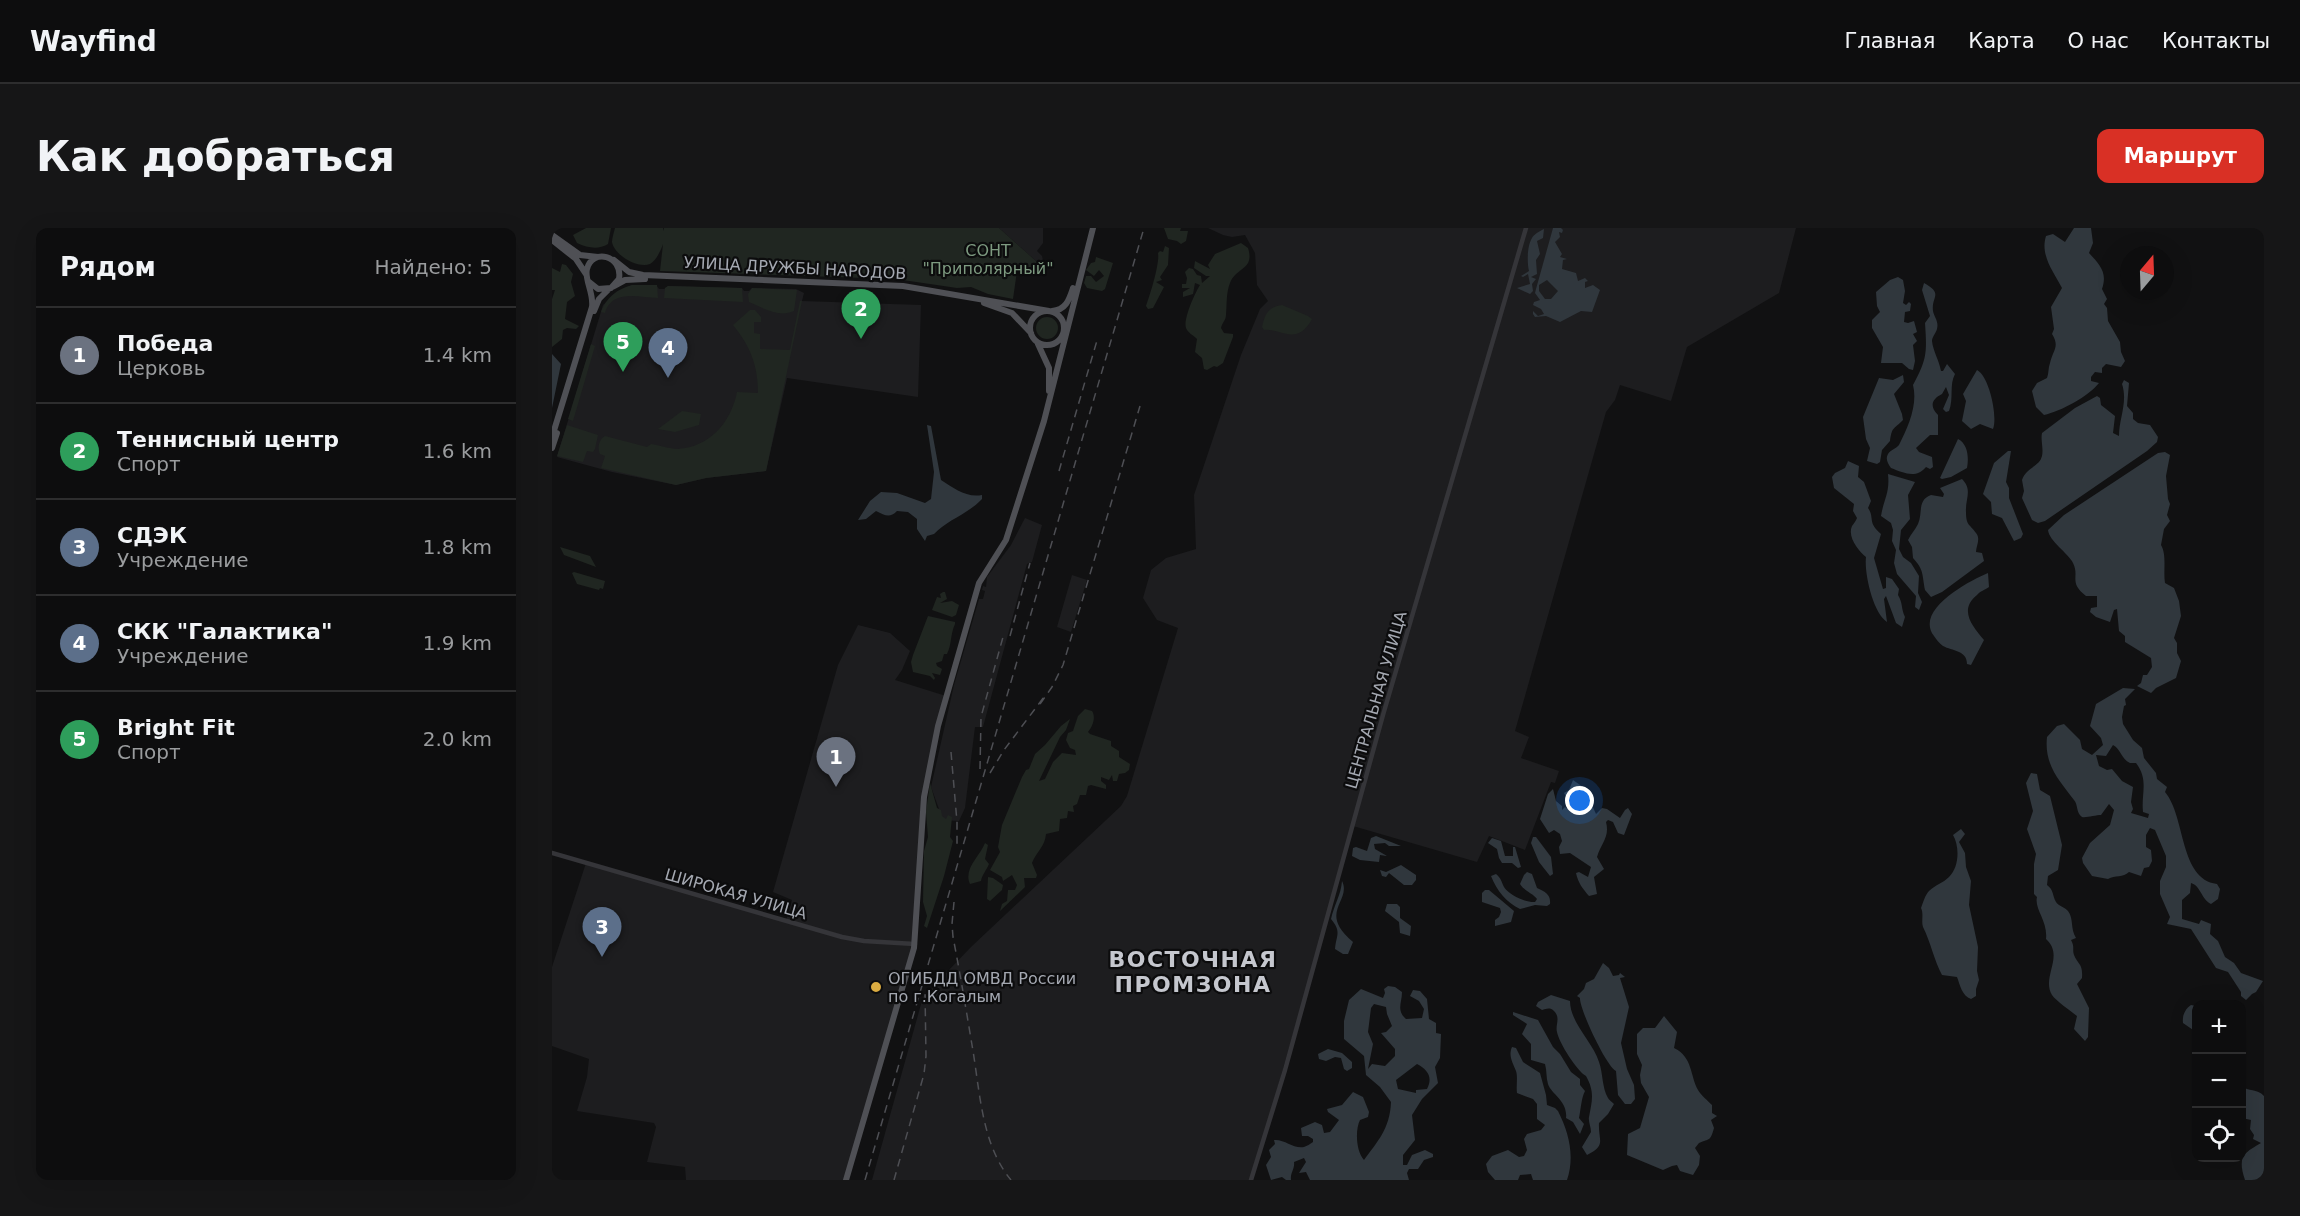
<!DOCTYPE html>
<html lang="ru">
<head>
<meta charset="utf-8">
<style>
  body { margin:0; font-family:"DejaVu Sans",sans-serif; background:#161617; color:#f1f3f6 }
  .controls { position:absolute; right:18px; bottom:18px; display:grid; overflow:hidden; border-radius:12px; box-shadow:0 6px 24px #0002 }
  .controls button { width:54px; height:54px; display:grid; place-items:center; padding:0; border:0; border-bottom:2px solid #2d2d2e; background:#0d0d0e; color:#f1f3f6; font:30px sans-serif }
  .compass { position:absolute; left:1568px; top:18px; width:54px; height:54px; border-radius:50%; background:#0d0d0e; box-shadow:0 6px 24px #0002; rotate:19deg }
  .you { position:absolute; left:1028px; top:573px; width:21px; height:21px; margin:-15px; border:4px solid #fff; border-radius:50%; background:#1a73e8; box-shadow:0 0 0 9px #1a73e833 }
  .badge { display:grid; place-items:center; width:39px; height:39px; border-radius:50%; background:#d93025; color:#fff; font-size:20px; font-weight:700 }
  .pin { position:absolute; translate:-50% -50px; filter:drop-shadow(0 2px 3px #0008) }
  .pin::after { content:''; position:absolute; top:32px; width:21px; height:18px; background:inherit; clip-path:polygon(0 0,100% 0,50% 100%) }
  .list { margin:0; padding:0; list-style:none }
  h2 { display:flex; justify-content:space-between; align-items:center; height:78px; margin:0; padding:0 24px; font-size:26px }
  h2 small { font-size:20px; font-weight:400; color:#9a9c9e }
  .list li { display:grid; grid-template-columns:39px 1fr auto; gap:18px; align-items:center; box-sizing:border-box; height:96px; padding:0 24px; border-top:2px solid #2d2d2e }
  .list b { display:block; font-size:22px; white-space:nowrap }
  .list p { margin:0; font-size:20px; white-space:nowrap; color:#9a9c9e }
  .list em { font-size:20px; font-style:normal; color:#9a9c9e }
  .icon { flex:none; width:33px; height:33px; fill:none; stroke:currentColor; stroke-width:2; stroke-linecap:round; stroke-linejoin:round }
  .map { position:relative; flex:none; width:1712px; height:952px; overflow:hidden; border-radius:12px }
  header { display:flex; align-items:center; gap:36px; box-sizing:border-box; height:84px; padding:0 30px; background:#0d0d0e; border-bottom:2px solid #2d2d2e }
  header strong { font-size:28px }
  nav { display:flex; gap:33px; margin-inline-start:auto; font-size:21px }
  .intro { display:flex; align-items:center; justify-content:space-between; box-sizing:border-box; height:144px; padding:0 36px }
  h1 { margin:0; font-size:42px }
  .button { padding:15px 27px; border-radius:12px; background:#d93025; color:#fff; font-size:21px; font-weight:700 }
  main { display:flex; gap:36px; padding:0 36px }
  aside { flex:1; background:#0d0d0e; border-radius:12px; box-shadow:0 6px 24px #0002 }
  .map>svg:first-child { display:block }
</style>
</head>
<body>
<header>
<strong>Wayfind</strong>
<nav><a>Главная</a><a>Карта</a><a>О нас</a><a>Контакты</a></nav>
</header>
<div class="intro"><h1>Как добраться</h1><a class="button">Маршрут</a></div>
<main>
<aside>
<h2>Рядом<small>Найдено: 5</small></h2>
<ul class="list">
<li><span class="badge" style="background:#6b7280">1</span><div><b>Победа</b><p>Церковь</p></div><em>1.4 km</em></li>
<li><span class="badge" style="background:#2e9e5b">2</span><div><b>Теннисный центр</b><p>Спорт</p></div><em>1.6 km</em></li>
<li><span class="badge" style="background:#5c6f8a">3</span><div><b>СДЭК</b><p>Учреждение</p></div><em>1.8 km</em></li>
<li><span class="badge" style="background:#5c6f8a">4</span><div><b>СКК &quot;Галактика&quot;</b><p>Учреждение</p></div><em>1.9 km</em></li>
<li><span class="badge" style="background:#2e9e5b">5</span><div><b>Bright Fit</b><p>Спорт</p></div><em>2.0 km</em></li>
</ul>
</aside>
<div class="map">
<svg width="1712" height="952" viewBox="0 0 1712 952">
  <rect width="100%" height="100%" fill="#111112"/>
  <path fill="#1d1d1f" d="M447,0H491V15L485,23L490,28L494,46L484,33Z
    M656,0H1244L1227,65L1135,119L1119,173L1068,157L1063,172L1054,184L963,503L977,509L969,530L1007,543L1003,555L999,554L973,622L937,608L925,634L801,598L699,952H320L371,769L419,719L569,578L575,568L626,400L605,392L591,370L599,342L614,330L644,321L642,267L689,127L708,81L716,73L705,57L703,25L693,7L680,9L671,7Z
    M80,57H104L107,61H112L116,58L190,60L192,63H197L200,60L244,61L252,65L250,73L369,77L366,169L235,150L214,243L154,250L124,257L60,244L5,229L51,77L66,63Z
    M473,290L490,297L480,334L475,336L431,499H423L413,580L407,593L391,592L379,559L402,457L427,371H431L433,363L430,362L431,358L434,359L435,349L459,317Z
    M520,347L535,352L519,404L505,399Z
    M306,397L338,405L358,423L350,442L343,452L394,468L375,546L364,710L294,952H134L133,939L95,934L104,899L102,895L25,883L35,849L37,831L0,818V739L34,635L234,693L240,672L221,664L286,437Z"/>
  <path fill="#202621" d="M34,0H59L56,16C46,22 36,20 25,15L21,7Z
    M63,0H111L112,3V0H447L484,33L494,46L465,43L461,71L436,66L419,59L405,60L344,51L108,43L111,16C109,22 104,33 98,36C86,41 62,27 60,14C60,10 62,4 63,0Z
    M612,0H629L628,3H636L634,13L629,16L625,13L616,11Z
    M689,15L696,20C703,42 684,39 678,55C674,65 675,76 674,87C674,92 670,95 669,100L672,105L681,106V109L671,135L665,139L662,138L655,142L652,141L650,130L643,124L645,111C641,107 636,105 634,100C631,91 643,65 648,57L643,55L641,66L631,69V64L638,60H630V56H634L635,50L633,44L637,40L641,41L645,47L649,48L650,55L658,48H654L642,40L643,33L658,41L656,37L663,26Z
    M613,18L617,20L616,37L608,49L610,52L604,54L612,59L601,80L596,81L594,78C598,67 608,35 606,25L608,23L611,24Z
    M544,29L561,35L553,61L550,63L535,60L532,55L534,48H539L544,54L552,48L547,42L542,48L534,42L539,35L543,34Z
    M10,36L14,37L21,46L19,54L23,68L15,74L13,91L27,98L24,101L15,100L11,102L10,111L0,119V71L3,62H0V40L8,44Z
    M80,57H105L106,70C86,69 60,61 53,85L49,84C54,70 65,61 80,57Z
    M116,58L190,60L191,74L112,70L113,60Z
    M200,60L245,62L242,83C227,90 211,80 197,74L196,66Z
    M248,73H250L214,243L154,250L124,257L49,240L53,228L48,226C45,220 47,211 53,208L95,219L99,216C107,217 118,221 126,221C157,219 179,195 185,164L206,165C206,137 198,118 181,97L198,82H203L209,89V94H202V105L208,106V121L238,122Z
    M730,77L756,88L760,91C745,119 728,100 712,102L710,99C713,86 716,79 730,77Z
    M484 100a11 11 0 1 1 22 0a11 11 0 1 1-22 0Z
    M39,116L43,118L21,193L16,191Z
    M130,183L149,186L147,197L123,204L106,201Z
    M15,197L46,207L43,221L41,224L35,223L31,234L5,228Z
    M8,319L38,328L44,339L12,327Z
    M22,344L53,353L51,361L48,360L47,362L25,356L20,345Z
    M391,364H393L395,371L388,375L400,373L407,377L404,387L400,389L380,382L385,369L389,370L388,366Z
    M376,388L403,394V396C398,407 400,416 395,426H392L390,433L384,435L385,438L390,441L388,447L380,445L383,450L382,452L378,448L361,444L359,434L361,427Z
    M533,481L540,483C544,489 541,498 536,504L538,506L559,513V518L567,523V529L578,536L577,542L573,545L567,546L565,553H561L560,547L557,552L549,549V553L554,557V561L539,557L536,558L534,567H528L525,576L521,578L522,584L516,583L515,590L508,591L507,603L494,606C493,619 484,624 480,635L485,647L484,650H472L473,659L448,683L450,676L455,673L456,662H463L465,657L460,647L451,653L450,649L438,642L448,624L446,619L450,597L470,549L474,542L477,541L483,526L493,517L509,498L518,491L514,502L508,509L487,553L493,551L501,534L510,525L524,527L523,522L518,520L514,512L516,505L521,503L526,488Z
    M378,555L385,580L389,582L390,588L394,591L396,587L400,589L398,609L401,613L392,648L375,700L372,698L375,688L371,674L372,623L376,609L374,584Z
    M433,615L436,617L433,631L437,636C434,643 430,647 429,653L418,656C411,641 428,628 433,615Z
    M436,649L441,650L451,657L450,662L438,673L435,671Z"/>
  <path fill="#30373d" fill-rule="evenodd" d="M1001,0H1009L1011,2L1010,5L1007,4L1008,9L1003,14L1010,26L1008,29L1015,31L1011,32L1010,41L1024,45L1026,53L1033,50L1036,53L1033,54V60L1041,57L1048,62L1040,84L1029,83L1008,94L994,88L983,89L981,86V83L986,88L992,86L989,81L981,77L982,74L988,72L983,65L984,61ZM995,52L1006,63L999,71H993L987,63V57Z
    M1522,0H1539L1541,15L1537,25C1547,36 1556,44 1550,61L1555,71L1552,76L1555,80L1556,93L1568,114L1569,124L1573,133L1569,139L1554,136L1550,140V145L1543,144L1539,149V153L1547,155C1536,169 1509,183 1492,187L1484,179L1480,163L1485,155L1495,150C1497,145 1496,140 1498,135C1501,122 1508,119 1500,106L1502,101L1499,79L1510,60C1501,43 1488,27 1494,8L1501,6L1513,14Z
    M992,1L991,10L985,13L988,26L984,32L985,46L979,49L984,51L980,56L981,63L978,66L965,60L978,56L976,46L971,49L969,48L977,43C975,35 975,18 980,10C982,6 988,3 992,1Z
    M1346,49L1351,52L1353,63L1351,75L1354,77L1357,74L1359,76L1358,83L1353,84L1352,94L1356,95L1362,93L1365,104L1361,106L1365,113L1361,117L1363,133L1361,142L1357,141L1350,135H1329L1331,119L1320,100V92L1328,84L1325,78L1324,64L1338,52Z
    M1372,55C1392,66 1379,68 1381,83C1382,89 1387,93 1385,101C1384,105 1380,109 1380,113C1381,123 1387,132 1389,143H1391L1395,136L1403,146C1397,157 1402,170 1397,183L1394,184L1391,181L1397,167L1394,159L1390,166C1380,171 1377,178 1386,187V207H1378L1364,220L1367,224L1380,229L1381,239L1378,241L1374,239C1364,251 1352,245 1339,240C1336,236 1333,231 1336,226C1338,222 1344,221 1347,217C1356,199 1366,177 1361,157C1375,131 1375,125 1373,95L1378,88L1370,62Z
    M0,126L9,136L0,180Z
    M1425,142C1437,148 1446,188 1441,201L1428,196L1419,201L1410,193L1414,173L1411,166Z
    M1351,147L1352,154L1342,166L1350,186L1351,192C1341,202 1340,199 1338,213L1330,222L1328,234L1325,236L1315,233L1318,220L1314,211L1311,189L1327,150L1341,152Z
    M1572,152L1577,155L1575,178L1581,185V191L1586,195L1598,197L1606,209L1605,214L1595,223L1493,293L1486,295L1480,292L1470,270L1472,263L1470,252C1473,243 1481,240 1487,234C1494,226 1488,214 1490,205L1523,180L1545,168L1548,170L1549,177L1563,188L1561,205L1567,208C1567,190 1576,174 1570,156Z
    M375,197L379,198L389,252C402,260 414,270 430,267V271C416,286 395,292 382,306L375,308L373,313L365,301V291L356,284L345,283C337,291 333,287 324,283L314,291L306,292L318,273L329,264L345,265L373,275L379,271L382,244Z
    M1406,211C1416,216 1417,230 1415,240L1399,249L1390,251L1388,250Z
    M1456,223H1459L1454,254L1457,260V270L1471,306L1469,310L1462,313L1450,290L1440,286L1439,274L1431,266L1442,235Z
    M1613,224L1618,227L1614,248L1616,271L1618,276L1615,287L1618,293L1612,301L1609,317C1615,327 1611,343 1613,355L1622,360L1627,373L1629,388L1622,410L1625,415V425L1629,433L1624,450L1604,460L1599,465L1585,458L1589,455L1591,447H1595L1600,439L1599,430L1573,414V408L1567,403L1565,381L1562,382L1558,394L1544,389L1538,384L1539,380L1545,379V368H1534C1516,354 1528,349 1521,335C1516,325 1497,313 1496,302L1512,287L1606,225Z
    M1296,233L1307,238L1306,249L1312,254L1319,273L1316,280C1323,290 1315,294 1329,306L1322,330L1331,361L1334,360V349L1340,351L1347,361L1346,367C1351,375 1349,381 1353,389L1350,399L1344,395L1334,368L1332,371L1335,394C1321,385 1312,345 1314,329C1307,323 1295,309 1300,298C1302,295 1304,293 1305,290L1301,283L1302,276L1282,260L1280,249L1283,245L1293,240Z
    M1336,246L1363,254L1356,267L1358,291L1349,302L1347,321L1351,329L1359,335L1367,348L1366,365L1370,374L1367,382L1363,379L1364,368L1345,346L1342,335L1344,322L1340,313L1341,302L1339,295L1329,288C1332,270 1338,265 1336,246Z
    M1410,251C1421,262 1413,271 1414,284C1414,298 1418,296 1424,305C1429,311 1424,318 1424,324L1430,325L1432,333L1390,364L1379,369L1373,362C1370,346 1372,342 1361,330L1360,319L1356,312C1359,306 1363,302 1366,296C1371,285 1365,272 1379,267L1391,269L1392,266L1388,260Z
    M1436,345L1437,359C1433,362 1428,363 1425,367C1406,382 1421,399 1432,412L1419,437L1415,436C1415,422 1400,423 1391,418C1388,416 1384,411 1382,408C1362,382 1417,353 1436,345Z
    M1571,460L1583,461L1573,471L1574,477L1572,478L1570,489L1571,496L1581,512L1590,520L1592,530L1604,545L1605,551L1615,559L1613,564C1634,589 1627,651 1665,656L1668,661L1666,671L1659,676C1649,671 1649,658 1639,655L1638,665L1630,672V691L1647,696L1649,692L1659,696L1658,706L1666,713L1673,729L1682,735L1689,745L1711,753L1704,764L1700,766L1694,772L1689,768V764L1676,744L1664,740L1639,701L1615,696L1618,689L1608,666V653L1614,639V628L1603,602L1598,600L1594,607V619L1599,622L1600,633L1597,639L1592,640L1589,648L1577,644C1571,650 1563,647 1556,651L1540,648L1531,635L1530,630L1538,615L1558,597L1562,582L1557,576L1549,587C1544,587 1534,590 1530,589C1524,585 1526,576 1522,572C1507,552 1492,537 1495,509L1505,498L1512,496L1528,512L1530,521L1540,527L1551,517L1549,510L1538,498L1544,476ZM1561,517C1569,521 1569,531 1578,535H1584C1597,552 1589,565 1591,584L1597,586L1596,590L1579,585L1581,581L1579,574L1581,559L1570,553L1560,541L1555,542L1547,538L1544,527L1554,528Z
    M1479,545L1485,546L1488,562L1498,568L1510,617L1506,642L1496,648L1495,657C1502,662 1500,667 1504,674C1506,678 1513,679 1516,683C1522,691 1518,700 1524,710L1519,712C1523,719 1520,721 1522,727C1526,737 1531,735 1530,750L1525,756L1537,780L1536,809L1533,813L1522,801L1525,788C1519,783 1504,773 1500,767C1489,749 1513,728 1494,711C1496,693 1482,681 1485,669L1482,666V636L1484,626L1475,601L1481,583L1474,555Z
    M1021,552L1031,559L1030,571L1035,570L1036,576L1040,577L1044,586L1050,580L1055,581L1068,590L1073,582L1076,580L1080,586L1072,607L1066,605L1061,594L1056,592L1054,594C1058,609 1049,615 1045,629L1052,641L1042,649L1045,666L1037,668C1031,661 1026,655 1024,645L1027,644L1036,649L1039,639L1018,625L1008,626L1007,619L1010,613L1008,606L1002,602L997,605L988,591L996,566L1001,561L1004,573L1010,578V582L1013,579L1021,585L1022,583L1012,565L1017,562Z
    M1409,601L1413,606L1407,614L1413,625L1414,639L1419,653L1417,677L1426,719L1425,743L1427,752L1424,761V768L1419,771C1410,768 1408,757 1405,749L1390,747C1382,732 1379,715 1371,699C1369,693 1372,686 1369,680C1371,675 1373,667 1377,663C1383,657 1391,655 1397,649C1407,640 1408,619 1401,607Z
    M824,608L849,618H837L833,615L822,616L823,621L835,628L828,627L827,634L808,632L800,628L801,620L804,619L815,623L819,610Z
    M981,609H984L999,629L1001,646L998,648L987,634L979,615Z
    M940,610L949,613L953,628H961V619H963L969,639L966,640L960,635H950L947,630L945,621L936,615Z
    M849,637L864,647V652L860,657H852L837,645L834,649L830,648L828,642L834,644Z
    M975,644L980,646L985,660C993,664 999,666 998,676L995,678L983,677L968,681C954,674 945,663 939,648L944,646C949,650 949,653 952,659C957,667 974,675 983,674L985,671C981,665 972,663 968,656L972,647Z
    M790,653C800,673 765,684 801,714L796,726H791L783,721C784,707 790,704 779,691C782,677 789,667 790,653Z
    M933,662H937L962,683L959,694L943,698V692L947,689L949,684L948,680L930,674V665Z
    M835,676H845L848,679V690L859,698L858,708L848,705L847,694L833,683Z
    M1051,735L1057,740L1061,748L1067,747L1068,745L1073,749L1068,750L1077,779L1069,815L1075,841L1082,857L1083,871L1079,876H1073L1066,867L1064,843C1054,838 1027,780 1028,770L1025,768L1032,761L1034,755L1042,751Z
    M836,758L843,759L850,764C850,775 844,782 854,791L870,790L872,781L867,773L858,768L861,762L868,763L875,771L877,791L884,795V805L889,806L888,830L883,839L886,855L870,871L860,887L863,912L851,927V937H855L860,927L873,922L881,926V929L872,932L866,941H857L855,945L857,952H758L754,944L747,945L754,934L752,930L742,934C743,941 738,945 739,952H734L730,949L719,952L714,937L719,929L717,922L723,916L722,912C733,911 741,921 752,919C755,918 758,916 761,914V911L756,908H750L749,900L763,894L770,897L772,905L778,904L787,892L776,884L775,881L790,877L801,864L811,869L817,884L816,889L808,892C803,902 804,923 812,932C825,914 838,901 839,874L828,859L814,847L812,828L792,811V793L797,772L809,761L831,770L833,765L832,761ZM822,776L834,779L835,786L840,798L834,804L829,805L843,821V828L833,838L820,836L816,841L821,816L816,804L819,780ZM865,836C876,842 881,849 875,861L864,862V865L846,861L844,852Z
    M999,767L1018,773C1018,795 1041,814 1047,834C1051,845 1050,860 1056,870C1057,872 1060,874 1062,876L1056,886L1047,895C1046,913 1055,917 1035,927L1030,919L1039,904C1039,899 1036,893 1037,889C1040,873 1043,864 1034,848C1025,843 1007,815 1005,804C1003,797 1009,790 1002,783C998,779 994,781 990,782L984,778L986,774Z
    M1639,777L1644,778V804L1631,795C1630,788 1633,781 1639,777Z
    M961,784L986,792L1001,819L1008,826L1019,844L1028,851V857L1033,863C1029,871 1029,881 1027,890L1032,896L1028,906L1021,894L1014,890C1016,873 999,866 996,856C994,850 995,843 993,836L979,832V816L970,806L975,796L961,787Z
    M1112,788L1125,804L1122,820C1141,829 1138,848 1146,862C1149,867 1156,873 1160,877V885L1165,888L1159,892L1162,900C1158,914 1158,910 1147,915L1143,920L1148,928L1147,937L1141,947L1128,943L1125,937L1120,938L1111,942L1075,927L1076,906L1088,900L1097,869L1089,855L1088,847L1090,837L1085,826V806L1091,800H1103Z
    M960,819L964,820L971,834L988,845L994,867L995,877L1003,880L1006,883C1017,905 1023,928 1015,952H981L979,946L968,947L966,952H943L936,944L934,936L940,928L956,922L967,929L972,928L975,922L972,911L975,906L989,902L993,897L985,891V876L981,871L965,865C964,858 966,849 964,843C961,835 956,828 960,819Z
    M776,821L790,825L800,834V840L795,843L792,841L789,830L783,829L774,833L767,831L766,826Z
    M1690,858C1696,864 1705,860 1712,868V952H1693C1685,928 1692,925 1709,915L1701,911L1702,907L1698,901L1699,892L1690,890Z"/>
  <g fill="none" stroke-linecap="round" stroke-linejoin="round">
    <path stroke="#353539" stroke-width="4.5" d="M0,625L290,709L312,713L363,716
      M699,952L733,842L831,487L974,0"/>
    <path stroke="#4f5055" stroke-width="6" d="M0,7L28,27L46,29
      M0,12L24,31L34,46
      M62,32L77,44L91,47L351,58L497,83
      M62,58L73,52L93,51
      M432,75L460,85L479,105
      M478 100a17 17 0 1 1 34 0a17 17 0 1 1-34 0Z
      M42,83L47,71L56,62
      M500,83C514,82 517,72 521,60
      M486,116L497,140V163
      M0,209L40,79C42,65 32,51 35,41C40,20 71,27 67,51L59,60L46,61L36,53
      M0,220L5,205
      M294,952L362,720L372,569L386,498L427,355L454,312L492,193L541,0"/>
    <path stroke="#4e4f54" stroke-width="1.5" stroke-dasharray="8 6" stroke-linecap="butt" d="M507,243L546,109
      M458,408L478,335
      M488,476L500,459L511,437L588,178
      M399,524L405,594V620
      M428,541L429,489L451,409
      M438,545L452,522L492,469
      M402,674L400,696L401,709C408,745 414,781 420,817C428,862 429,916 459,952
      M313,952L592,0
      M342,952L372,846L374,828L373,764"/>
  </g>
  <circle fill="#daab41" stroke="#0c0c0d" stroke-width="2" cx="324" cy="759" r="6"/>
  <g text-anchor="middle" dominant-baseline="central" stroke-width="4.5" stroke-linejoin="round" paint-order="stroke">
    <g font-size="16" fill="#7d9a80" stroke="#0c0c0d">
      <text x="436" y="22">СОНТ<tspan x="436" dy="18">"Приполярный"</tspan></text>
    </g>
    <g font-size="16" fill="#a4a8b1" stroke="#0c0c0d">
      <text transform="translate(243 40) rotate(3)">УЛИЦА ДРУЖБЫ НАРОДОВ</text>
      <text transform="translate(824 472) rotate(-74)">ЦЕНТРАЛЬНАЯ УЛИЦА</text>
      <text transform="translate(184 666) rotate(16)">ШИРОКАЯ УЛИЦА</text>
    </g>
    <g font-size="16" fill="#a4a8b1" stroke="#0c0c0d" text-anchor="start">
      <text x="336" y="750">ОГИБДД ОМВД России<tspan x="336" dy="18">по г.Когалым</tspan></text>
    </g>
    <g font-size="22" font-weight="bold" letter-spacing="1.5" fill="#c5c7ce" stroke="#0c0c0d">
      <text x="641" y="731">ВОСТОЧНАЯ<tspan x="641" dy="25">ПРОМЗОНА</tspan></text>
    </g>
  </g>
</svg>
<div class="controls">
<button>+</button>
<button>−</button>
<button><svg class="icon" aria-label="locate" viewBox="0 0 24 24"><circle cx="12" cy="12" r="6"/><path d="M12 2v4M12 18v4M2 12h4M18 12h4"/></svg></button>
</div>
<svg class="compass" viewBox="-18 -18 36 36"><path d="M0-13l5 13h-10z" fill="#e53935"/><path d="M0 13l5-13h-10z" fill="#9a9c9e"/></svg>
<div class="you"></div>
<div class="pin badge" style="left:284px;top:559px;background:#6b7280">1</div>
<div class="pin badge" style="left:309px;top:111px;background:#2e9e5b">2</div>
<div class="pin badge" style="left:50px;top:729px;background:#5c6f8a">3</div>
<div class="pin badge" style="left:116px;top:150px;background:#5c6f8a">4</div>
<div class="pin badge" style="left:71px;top:144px;background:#2e9e5b">5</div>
</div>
</main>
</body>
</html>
